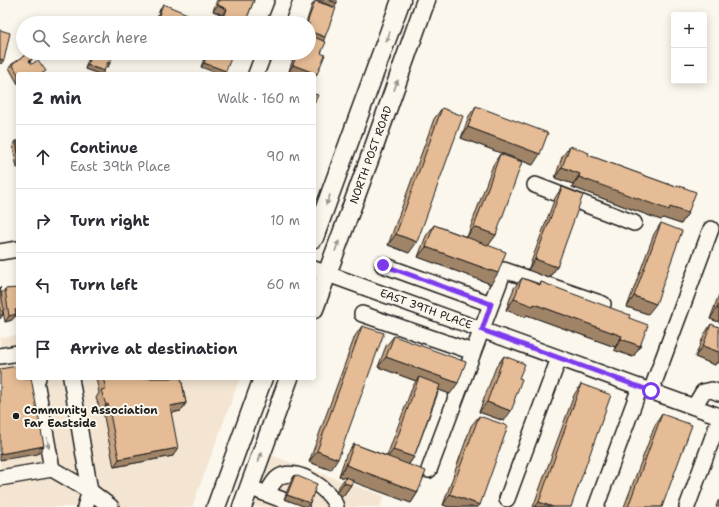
<!DOCTYPE html>
<html lang="en">
<head>
<meta charset="utf-8">
<style>
  body { margin:0; font-family:"Shantell Sans",sans-serif; background:#f7f7f7; color:#2b2b33 }
  .controls { position:absolute; right:12px; top:12px; display:grid; overflow:hidden; border-radius:4px; box-shadow:0 2px 10px #0003 }
  .controls button { width:36px; height:36px; display:grid; place-items:center; padding:0; border:0; border-bottom:1px solid #e1e1e2; background:#fff; color:#2b2b33; font:20px sans-serif }
  .stop { position:absolute; width:12px; height:12px; margin:-9px; border:3px solid #7c3aed; border-radius:50%; background:#fff }
  .stop.end { background:#7c3aed; border-color:#fff; box-shadow:0 1px 4px #0008 }
  .list { margin:0; padding:0; list-style:none }
  h2 { display:flex; justify-content:space-between; align-items:center; height:52px; margin:0; padding:0 16px; font-size:17px }
  h2 small { font-size:13px; font-weight:400; color:#7c7c81 }
  .list li { display:grid; grid-template-columns:26px 1fr auto; gap:12px; align-items:center; box-sizing:border-box; height:64px; padding:0 16px; border-top:1px solid #e1e1e2 }
  .list b { display:block; font-size:15px; white-space:nowrap }
  .list p { margin:0; font-size:13px; white-space:nowrap; color:#7c7c81 }
  .list em { font-size:13px; font-style:normal; color:#7c7c81 }
  .icon { flex:none; width:22px; height:22px; fill:none; stroke:currentColor; stroke-width:2; stroke-linecap:round; stroke-linejoin:round }
  .map { position:relative; flex:none; width:719px; height:507px; overflow:hidden }
  .search { position:absolute; background:#fff; box-shadow:0 2px 10px #0003; left:16px; top:16px; width:300px; height:44px; display:flex; align-items:center; gap:10px; box-sizing:border-box; padding:0 14px; border-radius:22px; color:#7c7c81; font-size:15px }
  .panel { position:absolute; background:#fff; box-shadow:0 2px 10px #0003; left:16px; top:72px; width:300px; height:308px; border-radius:4px }
  .map>svg:first-child { display:block }
</style>
</head>
<body>
<div class="map">
<svg width="719" height="507" viewBox="0 0 719 507">
  <rect width="100%" height="100%" fill="#fbf7ec"/>
  <filter id="ink" filterUnits="userSpaceOnUse"><feTurbulence type="fractalNoise" baseFrequency=".025" numOctaves="2"/><feDisplacementMap in="SourceGraphic" scale="8" xChannelSelector="R" yChannelSelector="G"/><feConvolveMatrix kernelMatrix="1 2 1 2 8 2 1 2 1" color-interpolation-filters="sRGB"/></filter>
  <g filter="url(#ink)">
    <path fill="#f4e5d2" d="M18,335V378H240L192,507H0V338Z
      M270,455L384,496L380,507H251Z"/>
    <g fill="none" stroke-linecap="round" stroke-linejoin="round">
      <defs>
        <path id="minor" d="M275,23L284,0
          M256,74L264,53
          M535,185L634,223
          M0,252L18,249
          M383,265L491,304
          M314,269L719,416
          M362,314L473,352
          M0,356L18,353
          M38,378L36,381L52,469
          M71,378L90,491L85,507
          M651,391L711,229
          M694,407L703,392L712,390L719,393
          M429,470L504,270L603,304
          M0,478L52,469L90,491L111,507
          M259,491L301,507
          M267,494C270,488 273,481 279,477C296,466 332,490 336,507
          M507,499L559,358
          M596,507L640,387
          M687,507L719,420"/>
        <path id="major" d="M314,238L401,0
          M314,309L375,144L426,0
          M216,507L263,378
          M242,507L289,378"/>
      </defs>
      <use href="#minor" stroke="#1c1c1c" stroke-width="18"/>
      <use href="#major" stroke="#1c1c1c" stroke-width="21"/>
      <use href="#minor" stroke="#fbf7ec" stroke-width="15"/>
      <use href="#major" stroke="#fbf7ec" stroke-width="18"/>
    </g>
    <path fill="#c5a280" stroke="#1c1c1c" d="M217,0H254L245,23H220L223,15L213,11Z
      M315,1L323,41L321,53L314,74H298L289,71L295,53H309V23H306L312,5Z
      M163,4L188,23H155L160,9Z
      M90,53H114L108,67L106,66L102,74H99L85,69Z
      M206,53H233L201,67Z
      M33,58L30,62L32,64L18,74V84L9,68L12,64Z
      M476,106L533,165L461,138L469,116Z
      M442,108L409,253L388,245L434,119Z
      M16,141H18V168H17L13,146Z
      M570,146L588,155L676,187L677,185L688,213L681,224L663,218L661,220L572,187L573,184L555,178L562,157Z
      M500,154L496,235L488,245L491,284L418,257L426,236L434,225L467,237L493,165Z
      M562,187L557,267L549,278L528,270L555,198Z
      M661,223L648,314L627,307L654,234Z
      M522,278L540,284L541,282L629,318L640,346L633,357L614,350L615,347L527,315L525,317L506,310L514,288Z
      M0,287L1,294L5,289L18,290V317H16V315L12,320L5,322L3,311L2,312L3,315L0,319Z
      M719,295V322L710,319L718,297Z
      M711,324L717,362L715,365L695,357L704,335Z
      M362,326L331,470L309,462L355,336Z
      M394,336L450,394L439,390L414,457L409,464L418,492L411,503L352,481L351,485L343,496L336,493L338,488L345,478L339,476L346,455L354,444L387,456L412,388L416,381L378,367L386,346Z
      M504,356V421L479,412L496,367Z
      M96,378H181L186,403L181,411L171,413L173,456L114,467L103,412H101L96,398L99,393Z
      M581,384L571,507H533L574,395Z
      M662,414V507H624L655,425Z
      M479,416L480,505L478,507H449L443,505L471,426Z
      M295,475L307,507L284,499L292,479Z
      M719,500V507H716L718,501Z"/>
    <path fill="#a08468" stroke="#1c1c1c" d="M316,0H329L337,3L334,7Z
      M218,5L227,9L223,15L213,11Z
      M309,31L325,37L323,42L309,37Z
      M0,59L4,60L1,64L0,63Z
      M108,62L110,63L108,67L105,66Z
      M204,63L226,71L224,74H219L201,67Z
      M87,65L104,71L102,74H99L85,69Z
      M293,65L317,74L314,79V74H298L289,71Z
      M468,127L540,154L533,165L461,138Z
      M562,167L580,174L573,184L555,178Z
      M579,177L670,207L688,213L681,224L663,218L661,220L572,187Z
      M474,227L496,235L488,246L466,238Z
      M396,234L417,242L409,253L388,245Z
      M426,247L498,273L491,284L418,257Z
      M535,259L557,267L549,278L528,270Z
      M634,296L656,304L648,314L627,307Z
      M514,299L534,304L622,336L615,347L527,315L525,317L506,310Z
      M717,308L719,309V322L710,319Z
      M18,309V312L12,320L5,322L9,316L15,310Z
      M621,339L640,346L633,357L614,350Z
      M703,346L719,352V363L717,362L715,365L695,357Z
      M386,357L458,383L450,394L418,382L419,377L416,381L378,367Z
      M487,402L511,411L504,421L479,412Z
      M186,403L181,411L164,414L170,406Z
      M108,404L103,412H101L106,405Z
      M44,446L38,454L0,460V454Z
      M178,448L173,456L114,467L119,459Z
      M393,450L414,457L406,468L385,461Z
      M317,451L338,459L331,470L309,462Z
      M346,465L418,492L411,503L345,479L346,477L345,478L339,476Z
      M344,483L351,485L343,496L336,493Z
      M450,494L480,505L478,507H449L443,505Z
      M287,495L310,503L306,507L284,499Z
      M539,502L553,507H535Z"/>
    <path fill="#e5bc95" stroke="#1c1c1c" d="M219,0H254L245,23H227L223,21L227,9L218,5Z
      M329,0H337V3Z
      M315,1L336,8L325,37L309,31V23H307Z
      M163,4L190,15L188,23H156Z
      M0,30L10,33L4,60L0,59Z
      M309,35L326,42L321,53L325,55L317,74L293,65L297,53H309Z
      M29,53L33,58L29,61L32,64L38,60L46,71L41,74H18L12,64Z
      M92,53H114L110,63L108,62L104,71L87,65Z
      M208,53H233L226,71L204,63Z
      M314,94L318,95L314,104Z
      M476,106L548,133L540,154L468,127Z
      M442,108L463,116L417,242L396,234Z
      M16,141H18V153Z
      M570,146L589,153L588,155L676,187L677,185L696,192L688,213L670,207L669,210L579,177L580,174L562,167Z
      M500,154L522,162L496,235L474,227Z
      M562,187L583,195L557,267L535,259Z
      M661,223L682,231L656,304L634,296Z
      M434,225L506,252L498,273L426,247Z
      M522,278L540,285L541,282L630,315L629,318L648,325L640,346L621,339L622,336L534,304L533,306L514,299Z
      M0,287L4,310H2L3,315H0Z
      M18,288V309L15,310L16,314L9,316L5,289Z
      M719,303V309L717,308Z
      M711,324L719,327V352L703,346Z
      M362,326L384,333L338,459L317,451Z
      M394,336L466,362L458,383L386,357Z
      M504,356L525,364L519,378L522,379L514,401H515L511,411L487,402Z
      M18,366V378H31L44,446L0,454V369Z
      M419,377L440,385L414,457L393,450Z
      M103,378H181L186,403L170,406L178,448L119,459L108,404L106,405L101,390L106,389Z
      M581,384L611,395L571,507H553L539,502Z
      M662,414L692,425L662,507H628Z
      M479,416L508,426L480,505L450,494Z
      M354,444L426,471L418,492L346,465Z
      M295,475L317,484L310,503L287,495Z
      M346,477L353,480L351,485L344,483Z"/>
    <defs><path id="oneway-solid" d="M-6-.8H1V-3.2L6.5 0L1 3.2V.8H-6Z"/></defs>
    <g fill="#97948e">
      <use href="#oneway-solid" transform="translate(388 37) rotate(110)"/>
      <use href="#oneway-solid" transform="translate(396 85) rotate(-70)"/>
      <use href="#oneway-solid" transform="translate(328 200) rotate(111)"/>
      <use href="#oneway-solid" transform="translate(337 246) rotate(-70)"/>
      <use href="#oneway-solid" transform="translate(48 443) rotate(80)"/>
      <use href="#oneway-solid" transform="translate(260 457) rotate(-70)"/>
    </g>
  </g>
  <g fill="none" stroke-linecap="round" stroke-linejoin="round" filter="url(#ink)">
    <path stroke="#7c3aed" stroke-width="5" d="M383,265L491,304L482,330L651,391"/>
  </g>
  <circle fill="#1c1c1c" stroke="#fbf7ec" stroke-width="1.5" cx="16" cy="416" r="4"/>
  <g text-anchor="middle" dominant-baseline="central" stroke-width="4" stroke-linejoin="round" paint-order="stroke">
    <g font-size="11" fill="#1c1c1c" stroke="#fbf7ec">
      <text transform="translate(371 155) rotate(-70)">NORTH POST ROAD</text>
      <text transform="translate(426 309) rotate(20)">EAST 39TH PLACE</text>
    </g>
    <g font-size="11" font-weight="bold" fill="#1c1c1c" stroke="#fbf7ec" text-anchor="start">
      <text x="24" y="410">Community Association<tspan x="24" dy="13">Far Eastside</tspan></text>
    </g>
  </g>
</svg>
<div class="controls">
<button>+</button>
<button>−</button>
</div>
<div class="stop" style="left:651px;top:391px"></div>
<div class="stop end" style="left:383px;top:265px"></div>
<div class="search"><svg class="icon" aria-label="search" viewBox="0 0 24 24"><circle cx="10" cy="10" r="6"/><path d="M15 15l6 6"/></svg>Search here</div>
<section class="panel">
<h2>2 min<small>Walk · 160 m</small></h2>
<ul class="list">
<li><svg class="icon" aria-label="ahead" viewBox="0 0 24 24"><path d="M12 20V5M6 11l6-6 6 6"/></svg><div><b>Continue</b><p>East 39th Place</p></div><em>90 m</em></li>
<li><svg class="icon" aria-label="right" viewBox="0 0 24 24"><path d="M7 20v-9h11M14 6l5 5-5 5"/></svg><div><b>Turn right</b></div><em>10 m</em></li>
<li><svg class="icon" aria-label="left" viewBox="0 0 24 24"><path d="M17 20v-9H6M10 6l-5 5 5 5"/></svg><div><b>Turn left</b></div><em>60 m</em></li>
<li><svg class="icon" aria-label="arrive" viewBox="0 0 24 24"><path d="M6 21V4h12l-3 4 3 4H6"/></svg><div><b>Arrive at destination</b></div></li>
</ul>
</section>
</div>
</body>
</html>
